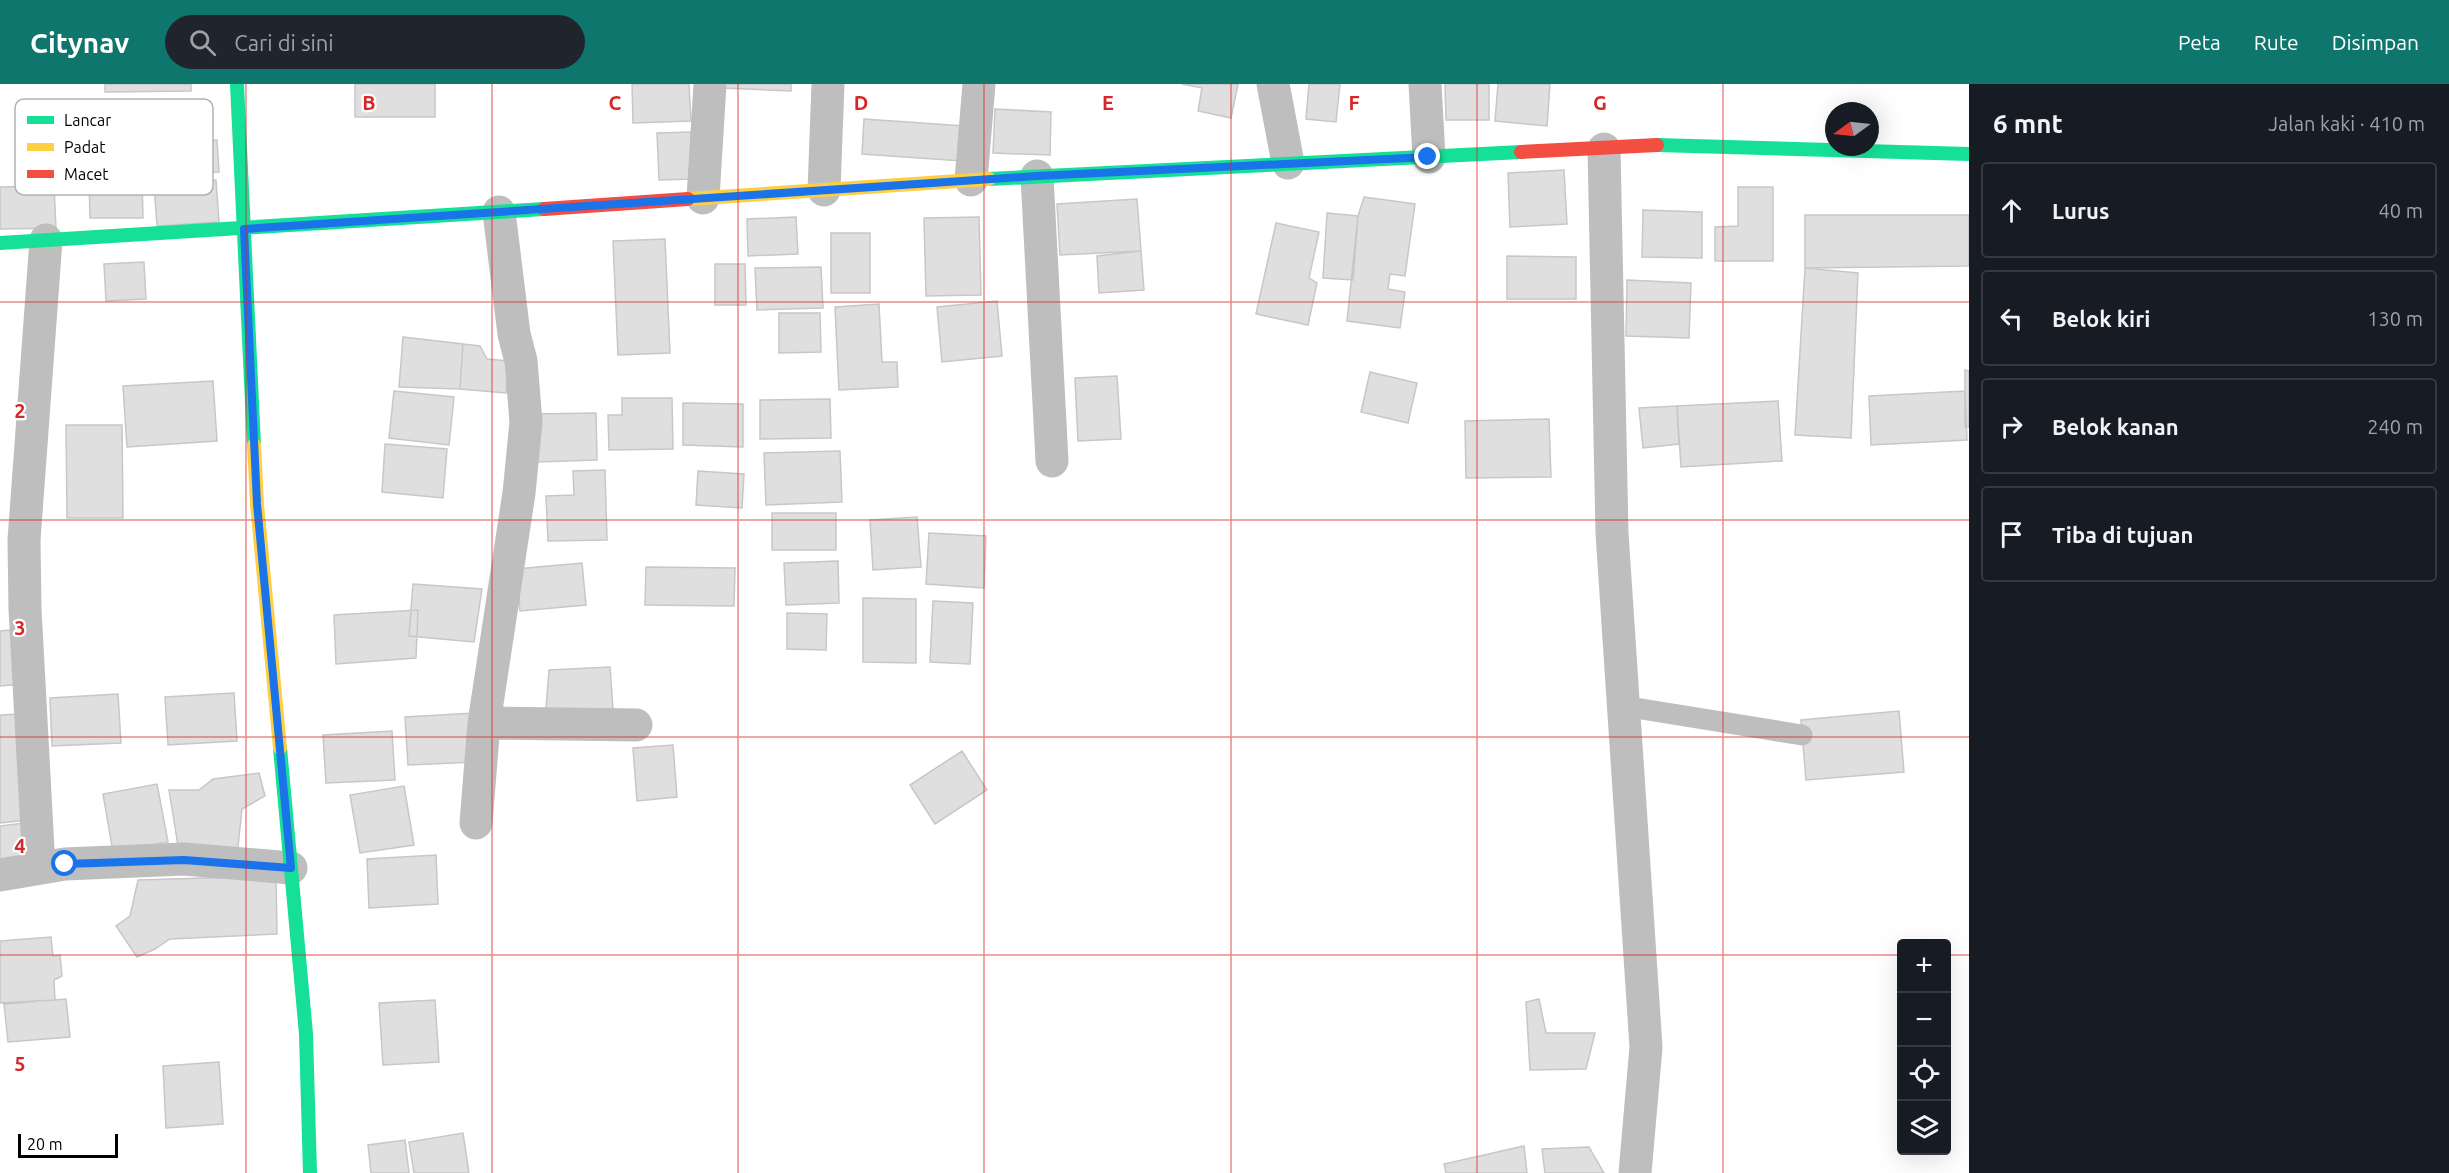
<!DOCTYPE html>
<html lang="id">
<head>
<meta charset="utf-8">
<style>
  body { margin:0; font-family:Ubuntu,sans-serif; background:#20242c; color:#f1f3f6 }
  .controls { position:absolute; right:18px; bottom:18px; display:grid; overflow:hidden; border-radius:6px; box-shadow:0 6px 24px #0002 }
  .controls button { width:54px; height:54px; display:grid; place-items:center; padding:0; border:0; border-bottom:2px solid #363941; background:#171b24; color:#f1f3f6; font:30px sans-serif }
  .compass { position:absolute; left:1825px; top:18px; width:54px; height:54px; border-radius:50%; background:#171b24; box-shadow:0 6px 24px #0002; rotate:255deg }
  .scale { position:absolute; left:18px; bottom:15px; width:100px; box-sizing:border-box; padding-left:6px; border:3px solid #000; border-top:0; font-size:16px; line-height:21px; white-space:nowrap; color:#000; -webkit-text-stroke:4px #fff; paint-order:stroke }
  .stop { position:absolute; width:18px; height:18px; margin:-14px; border:4px solid #1a73e8; border-radius:50%; background:#fff }
  .stop.end { background:#1a73e8; border-color:#fff; box-shadow:0 2px 6px #0008 }
  .list { margin:0; padding:0; list-style:none }
  h2 { display:flex; justify-content:space-between; align-items:center; height:78px; margin:0; padding:0 24px; font-size:26px }
  h2 small { font-size:20px; font-weight:400; color:#9ea1a6 }
  .list li { display:grid; grid-template-columns:39px 1fr auto; gap:18px; align-items:center; box-sizing:border-box; height:96px; margin:0 12px 12px; padding:0 12px; border:2px solid #363941; border-radius:6px }
  .list b { display:block; font-size:22px; white-space:nowrap }
  .list em { font-size:20px; font-style:normal; color:#9ea1a6 }
  .icon { flex:none; width:33px; height:33px; fill:none; stroke:currentColor; stroke-width:2; stroke-linecap:round; stroke-linejoin:round }
  .map { position:relative; flex:none; width:1969px; height:1089px; overflow:hidden }
  header { display:flex; align-items:center; gap:36px; box-sizing:border-box; height:84px; padding:0 30px; background:#0f766e; color:#fff }
  header strong { font-size:28px }
  nav { display:flex; gap:33px; margin-inline-start:auto; font-size:21px }
  .search { width:420px; height:54px; background:#20242c; display:flex; align-items:center; gap:15px; box-sizing:border-box; padding:0 21px; border-radius:33px; color:#9ea1a6; font-size:22px }
  main { display:flex }
  aside { flex:1; background:#171b24 }
  .map>svg:first-child { display:block }
</style>
</head>
<body>
<header>
<strong>Citynav</strong>
<div class="search"><svg class="icon" aria-label="search" viewBox="0 0 24 24"><circle cx="10" cy="10" r="6"/><path d="M15 15l6 6"/></svg>Cari di sini</div>
<nav><a>Peta</a><a>Rute</a><a>Disimpan</a></nav>
</header>
<main>
<div class="map">
<svg width="1969" height="1089" viewBox="0 0 1969 1089">
  <rect width="100%" height="100%" fill="#fff"/>
  <path fill="#dfdfdf" stroke="#c7c7c7" stroke-width="1.5" d="M105,0H191V7L105,8Z
    M355,0H435V33H355Z
    M632,0H689L691,37L633,39Z
    M722,0H791V7L722,4Z
    M1182,0H1238L1231,34L1198,27L1202,4Z
    M1309,0H1340L1336,38L1306,35Z
    M1445,0H1489V36H1446Z
    M1498,0H1550L1547,42L1495,37Z
    M995,25L1051,28L1050,71L993,69Z
    M864,35L964,42L962,77L862,70Z
    M691,48L693,95L659,96L657,49Z
    M217,56L219,88L149,92L148,59Z
    M1564,86L1567,140L1510,143L1508,89Z
    M142,94L143,134H90L89,95Z
    M216,96L219,138L157,142L154,100Z
    M54,102L56,144L0,145V103Z
    M1738,103H1773V177H1715V143L1738,142Z
    M1364,113L1415,120L1405,192L1390,190L1388,205L1405,208L1400,244L1347,237L1358,132Z
    M1137,115L1141,167L1060,171L1057,120Z
    M1643,126L1702,128V174L1642,173Z
    M1327,129L1358,132L1353,196L1323,194Z
    M1805,131H1969V182L1805,184Z
    M796,133L798,170L748,172L747,135Z
    M979,133L981,211L926,212L924,134Z
    M1276,139L1319,148L1309,194L1317,199L1308,241L1256,230Z
    M831,149H870V209H831Z
    M665,155L670,269L618,271L613,157Z
    M1141,167L1144,206L1099,209L1097,172Z
    M1507,172L1576,173V215H1507Z
    M144,178L146,215L106,217L104,180Z
    M715,180H745L746,221H715Z
    M821,183L823,224L757,226L755,184Z
    M1805,184L1858,189L1851,354L1795,351Z
    M1627,196L1691,199L1689,254L1626,252Z
    M997,217L1002,272L942,278L937,223Z
    M879,220L882,278H897L898,303L839,306L835,223Z
    M779,229H820L821,268L779,269Z
    M403,253L463,260L460,305L399,303Z
    M463,260L480,262L487,275L509,277L506,309L460,305Z
    M1965,286L1969,287V343H1965Z
    M1370,288L1417,299L1408,339L1361,328Z
    M1117,292L1121,355L1078,357L1075,294Z
    M213,297L217,357L127,363L123,302Z
    M394,307L454,313L449,361L389,354Z
    M1965,307L1967,356L1871,361L1869,312Z
    M622,314H672L673,365L609,366L608,331H622Z
    M830,315L831,354L760,355V316Z
    M1778,317L1782,377L1681,383L1677,322Z
    M683,319L743,320V363L683,361Z
    M1677,322L1679,360L1643,364L1639,324Z
    M596,329L597,376L537,378L536,330Z
    M1549,335L1551,393L1466,394L1465,337Z
    M66,341H122L123,434H67Z
    M385,360L447,365L443,414L382,408Z
    M840,367L842,418L766,421L764,369Z
    M605,386L607,456L548,457L546,412L574,411L573,387Z
    M698,387L744,390L742,424L696,421Z
    M772,429H836V466H772Z
    M917,433L921,483L873,486L870,436Z
    M929,449L986,452L984,504L926,500Z
    M838,477L839,519L786,521L784,479Z
    M582,479L586,521L520,527L516,485Z
    M646,483L735,484L734,522L645,521Z
    M413,500L482,505L474,558L409,552Z
    M863,514L916,515V579L863,578Z
    M933,517L973,519L970,580L930,578Z
    M418,526L416,574L336,580L334,531Z
    M787,529L827,530L826,566L787,565Z
    M20,545L24,600L0,602V547Z
    M610,583L613,625H546L549,586Z
    M234,609L237,657L168,661L165,613Z
    M118,610L121,659L52,662L50,614Z
    M1899,627L1904,688L1806,696L1801,636Z
    M474,629L476,678L408,681L405,633Z
    M20,630L27,736L0,739V631Z
    M392,647L395,696L326,699L323,651Z
    M673,661L677,713L637,717L633,664Z
    M962,667L987,706L935,740L910,701Z
    M259,689L265,712L242,725L237,772L179,768L169,706H199L213,695Z
    M157,700L168,758L113,768L103,710Z
    M404,702L414,761L360,769L350,711Z
    M24,739L30,781L0,785V742Z
    M436,771L438,820L369,824L367,775Z
    M276,792L277,850L170,855L155,865L137,873L116,842L130,832L138,796Z
    M51,853L53,872L60,871L62,892L54,896L55,916L0,919V857Z
    M66,915L70,953L8,958L4,920Z
    M1539,915L1546,949H1595L1586,985L1530,986L1526,918Z
    M435,916L439,978L383,981L379,919Z
    M219,978L223,1040L166,1044L163,982Z
    M463,1049L469,1089H414L409,1058Z
    M405,1056L409,1089H371L368,1061Z
    M1524,1062L1527,1089H1446L1444,1080Z
    M1589,1063L1604,1089H1545L1542,1065Z"/>
  <g fill="none" stroke-linecap="round" stroke-linejoin="round">
    <path stroke="#bebebe" stroke-width="21" d="M1623,622L1802,651"/>
    <path stroke="#bebebe" stroke-width="33" d="M1273,0L1288,79
      M1425,0L1429,73
      M1604,65L1612,449L1646,963L1635,1089
      M1037,92L1052,377
      M971,96L979,0
      M824,106L828,0
      M703,114L710,0
      M484,639L636,641
      M476,739L484,639L519,409L526,338L521,277L514,250L499,128
      M39,784L25,525L24,456L46,156
      M0,791L65,780L184,775L291,784"/>
    <path stroke="#16e098" stroke-width="14" d="M237,0L254,361
      M1657,61L1969,70
      M989,95L1521,68
      M0,159L544,125
      M280,664L306,950L310,1089"/>
    <path stroke="#ffcf43" stroke-width="14" d="M688,115L989,95
      M254,361L257,420L280,664"/>
    <path stroke="#f24e42" stroke-width="14" d="M1521,68L1657,61
      M544,125L688,115"/>
  </g>
  <g fill="none" stroke-linecap="round" stroke-linejoin="round">
    <path stroke="#1a73e8" stroke-width="8" d="M65,780L184,776L291,784L257,420L244,145L1037,92L1428,73"/>
  </g>
  <path fill="none" stroke="#d62828" stroke-width="1.5" stroke-opacity="0.55" d="M246,0V1089M492,0V1089M738,0V1089M984,0V1089M1231,0V1089M1477,0V1089M1723,0V1089M0,218H1969M0,436H1969M0,653H1969M0,871H1902M1946,871H1969"/>
  <rect x="15" y="15" width="198" height="96" rx="9" fill="#fff" stroke="#b2b2b2" stroke-width="1.5"/>
  <rect x="27" y="32" width="27" height="8" fill="#16e098"/>
  <rect x="27" y="59" width="27" height="8" fill="#ffcf43"/>
  <rect x="27" y="86" width="27" height="8" fill="#f24e42"/>
  <g font-size="16" fill="#000">
    <text x="64" y="42">Lancar</text>
    <text x="64" y="69">Padat</text>
    <text x="64" y="96">Macet</text>
  </g>
  <g font-size="20" text-anchor="middle" font-weight="bold" fill="#d62828" stroke="#fff" stroke-width="4.5" stroke-linejoin="round" paint-order="stroke">
    <text x="369" y="26">B</text>
    <text x="615" y="26">C</text>
    <text x="861" y="26">D</text>
    <text x="1108" y="26">E</text>
    <text x="1354" y="26">F</text>
    <text x="1600" y="26">G</text>
    <text x="20" y="334">2</text>
    <text x="20" y="551">3</text>
    <text x="20" y="769">4</text>
    <text x="20" y="987">5</text>
  </g>
</svg>
<div class="controls">
<button>+</button>
<button>−</button>
<button><svg class="icon" aria-label="locate" viewBox="0 0 24 24"><circle cx="12" cy="12" r="6"/><path d="M12 2v4M12 18v4M2 12h4M18 12h4"/></svg></button>
<button><svg class="icon" aria-label="layers" viewBox="0 0 24 24"><path d="M12 4l9 5-9 5-9-5zM3 14l9 5 9-5"/></svg></button>
</div>
<svg class="compass" viewBox="-18 -18 36 36"><path d="M0-13l5 13h-10z" fill="#e53935"/><path d="M0 13l5-13h-10z" fill="#9ea1a6"/></svg>
<div class="scale">20 m</div>
<div class="stop" style="left:65px;top:780px"></div>
<div class="stop end" style="left:1428px;top:73px"></div>
</div>
<aside>
<h2>6 mnt<small>Jalan kaki · 410 m</small></h2>
<ul class="list">
<li><svg class="icon" aria-label="ahead" viewBox="0 0 24 24"><path d="M12 20V5M6 11l6-6 6 6"/></svg><div><b>Lurus</b></div><em>40 m</em></li>
<li><svg class="icon" aria-label="left" viewBox="0 0 24 24"><path d="M17 20v-9H6M10 6l-5 5 5 5"/></svg><div><b>Belok kiri</b></div><em>130 m</em></li>
<li><svg class="icon" aria-label="right" viewBox="0 0 24 24"><path d="M7 20v-9h11M14 6l5 5-5 5"/></svg><div><b>Belok kanan</b></div><em>240 m</em></li>
<li><svg class="icon" aria-label="arrive" viewBox="0 0 24 24"><path d="M6 21V4h12l-3 4 3 4H6"/></svg><div><b>Tiba di tujuan</b></div></li>
</ul>
</aside>
</main>
</body>
</html>
